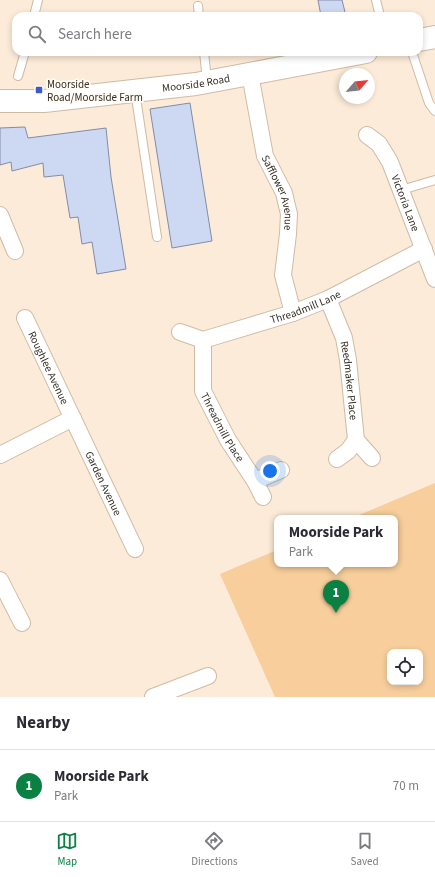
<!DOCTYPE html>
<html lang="en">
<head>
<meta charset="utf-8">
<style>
  body { margin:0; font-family:"Source Sans 3",sans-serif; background:#f2f2f3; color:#2b2b33 }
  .controls { position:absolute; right:12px; bottom:12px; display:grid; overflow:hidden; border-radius:8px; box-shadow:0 2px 6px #0003 }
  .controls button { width:36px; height:36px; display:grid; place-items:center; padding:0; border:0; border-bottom:1px solid #e1e1e2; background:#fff; color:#2b2b33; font:20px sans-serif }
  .compass { position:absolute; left:339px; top:68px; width:36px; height:36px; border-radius:50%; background:#fff; box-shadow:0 2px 6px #0003; rotate:62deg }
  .you { position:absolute; left:270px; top:471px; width:14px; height:14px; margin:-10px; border:3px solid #fff; border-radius:50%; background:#1a73e8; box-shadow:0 0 0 6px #1a73e833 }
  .badge { display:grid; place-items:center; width:26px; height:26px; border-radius:50%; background:#0b8043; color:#fff; font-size:13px; font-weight:700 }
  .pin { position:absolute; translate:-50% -33px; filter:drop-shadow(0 1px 2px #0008) }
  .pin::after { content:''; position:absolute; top:21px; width:14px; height:12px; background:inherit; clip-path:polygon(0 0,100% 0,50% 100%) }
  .popup { position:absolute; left:274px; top:515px; width:124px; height:52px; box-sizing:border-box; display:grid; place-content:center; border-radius:8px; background:#fff; filter:drop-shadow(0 1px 3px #0005); font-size:13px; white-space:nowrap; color:#7c7c81 }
  .popup b { font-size:15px; color:#2b2b33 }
  .popup::after { content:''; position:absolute; left:50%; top:100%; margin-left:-8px; border:8px solid transparent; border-top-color:#fff }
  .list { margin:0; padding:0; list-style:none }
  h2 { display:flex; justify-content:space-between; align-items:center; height:52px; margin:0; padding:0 16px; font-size:17px }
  h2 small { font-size:13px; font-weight:400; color:#7c7c81 }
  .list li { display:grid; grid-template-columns:26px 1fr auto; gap:12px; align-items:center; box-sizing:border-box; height:72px; padding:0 16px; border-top:1px solid #e1e1e2 }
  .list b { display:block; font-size:15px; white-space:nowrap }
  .list p { margin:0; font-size:13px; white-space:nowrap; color:#7c7c81 }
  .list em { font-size:13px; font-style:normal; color:#7c7c81 }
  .icon { flex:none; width:22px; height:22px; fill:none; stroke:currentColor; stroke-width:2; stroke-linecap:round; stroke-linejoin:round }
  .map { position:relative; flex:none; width:435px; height:697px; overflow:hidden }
  .search { position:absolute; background:#fff; box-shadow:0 2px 6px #0003; left:12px; right:12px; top:12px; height:44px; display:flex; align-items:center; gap:10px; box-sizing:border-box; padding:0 14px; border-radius:12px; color:#7c7c81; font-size:15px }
  .sheet { height:124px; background:#fff }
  nav { display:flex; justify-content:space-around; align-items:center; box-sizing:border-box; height:56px; border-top:1px solid #e1e1e2; background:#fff; font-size:11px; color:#7c7c81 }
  nav a { display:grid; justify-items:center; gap:2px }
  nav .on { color:#0b8043 }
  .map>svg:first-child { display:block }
</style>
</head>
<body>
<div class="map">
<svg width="435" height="697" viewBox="0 0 435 697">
  <rect width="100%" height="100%" fill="#fcebd8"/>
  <path fill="#f7ce9c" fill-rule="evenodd" d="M435,483V697H275L220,574L277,550V564H395V518H352ZM390,652H420V682H390Z"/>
  <path fill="#cdd8f3" stroke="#838ca5" d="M318,0H342L346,16H321Z
    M190,103L212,241L172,248L150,109Z
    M25,127L28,138L106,128L111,177L126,269L97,274L92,242L82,244L78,217L70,218L63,175L44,177L43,163L12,171L11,162L0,165V128Z"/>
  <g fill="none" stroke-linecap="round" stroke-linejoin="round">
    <defs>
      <path id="lane" d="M376,0L380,16
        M198,6L199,16
        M34,16L38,0
        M204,52L207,81
        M412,52L429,103L435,111
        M18,76L25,52
        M135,91L157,237
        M401,190L435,180"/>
      <g id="street">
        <path id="s1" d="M250,74L265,156L284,193L289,214L288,234L283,275L293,313"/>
        <path id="s2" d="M367,135L379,144L390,162L435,279"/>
        <path d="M0,215L15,251"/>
        <path id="s3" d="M328,299L344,338L348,360L356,440L372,458"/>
        <path id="s4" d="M25,318L135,549"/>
        <path id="s5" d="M180,332L203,340L293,313L328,299L424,249"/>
        <path id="s6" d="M203,340V391L228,440L255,481L281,470"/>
        <path d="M0,455L73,418"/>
        <path d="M337,459L348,451L356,440"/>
        <path d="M255,481L263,497"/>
        <path d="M0,580L22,623"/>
        <path d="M153,697L208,676"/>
      </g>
      <g id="secondary">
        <path d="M419,40L435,37"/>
        <path id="s7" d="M0,101H44L196,84L366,52"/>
      </g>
    </defs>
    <use href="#lane" stroke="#cfbba4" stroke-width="10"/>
    <use href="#street" stroke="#cfbba4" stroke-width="18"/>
    <use href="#secondary" stroke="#cfbba4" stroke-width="24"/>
    <use href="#lane" stroke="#fff" stroke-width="8"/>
    <use href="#street" stroke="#fff" stroke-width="16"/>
    <use href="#secondary" stroke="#fff" stroke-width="22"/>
  </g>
  <rect fill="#3d59cb" stroke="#fffbf6" stroke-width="1.5" x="35" y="86" width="8" height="8" rx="2"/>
  <g text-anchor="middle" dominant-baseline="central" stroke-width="3.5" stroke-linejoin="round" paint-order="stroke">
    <g font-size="11" fill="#352e24" stroke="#fffbf6">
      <text stroke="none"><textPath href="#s7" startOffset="197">Moorside Road</textPath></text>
      <text stroke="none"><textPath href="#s1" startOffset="123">Safflower Avenue</textPath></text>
      <text stroke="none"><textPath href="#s2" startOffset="80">Victoria Lane</textPath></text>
      <text stroke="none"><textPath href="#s5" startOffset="132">Threadmill Lane</textPath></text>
      <text stroke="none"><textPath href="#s4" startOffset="55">Roughlee Avenue</textPath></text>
      <text stroke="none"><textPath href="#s3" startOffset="85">Reedmaker Place</textPath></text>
      <text stroke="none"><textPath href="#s6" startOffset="92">Threadmill Place</textPath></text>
      <text stroke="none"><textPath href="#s4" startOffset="183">Garden Avenue</textPath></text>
    </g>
    <g font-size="11" fill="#352e24" stroke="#fffbf6" text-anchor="start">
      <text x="47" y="84">Moorside<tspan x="47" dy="13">Road/Moorside Farm</tspan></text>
    </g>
  </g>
</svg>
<div class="controls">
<button><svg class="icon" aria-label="locate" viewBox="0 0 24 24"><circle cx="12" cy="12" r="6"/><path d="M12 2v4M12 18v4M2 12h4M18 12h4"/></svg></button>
</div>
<svg class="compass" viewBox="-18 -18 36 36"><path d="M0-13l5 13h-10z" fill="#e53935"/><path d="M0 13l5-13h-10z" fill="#7c7c81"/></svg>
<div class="you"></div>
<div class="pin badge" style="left:336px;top:613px">1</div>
<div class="popup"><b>Moorside Park</b>Park</div>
<div class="search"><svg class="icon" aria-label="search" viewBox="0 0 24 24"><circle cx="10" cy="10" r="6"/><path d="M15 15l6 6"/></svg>Search here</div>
</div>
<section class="sheet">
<h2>Nearby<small></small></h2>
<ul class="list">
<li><span class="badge">1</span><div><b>Moorside Park</b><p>Park</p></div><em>70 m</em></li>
</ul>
</section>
<nav>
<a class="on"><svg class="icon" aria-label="map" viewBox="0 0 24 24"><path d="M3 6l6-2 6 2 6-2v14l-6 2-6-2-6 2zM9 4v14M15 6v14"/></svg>Map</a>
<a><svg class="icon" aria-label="directions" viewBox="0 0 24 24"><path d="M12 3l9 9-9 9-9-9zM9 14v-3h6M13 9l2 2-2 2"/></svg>Directions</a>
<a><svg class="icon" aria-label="saved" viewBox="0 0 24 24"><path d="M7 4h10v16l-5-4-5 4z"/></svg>Saved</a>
</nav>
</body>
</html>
